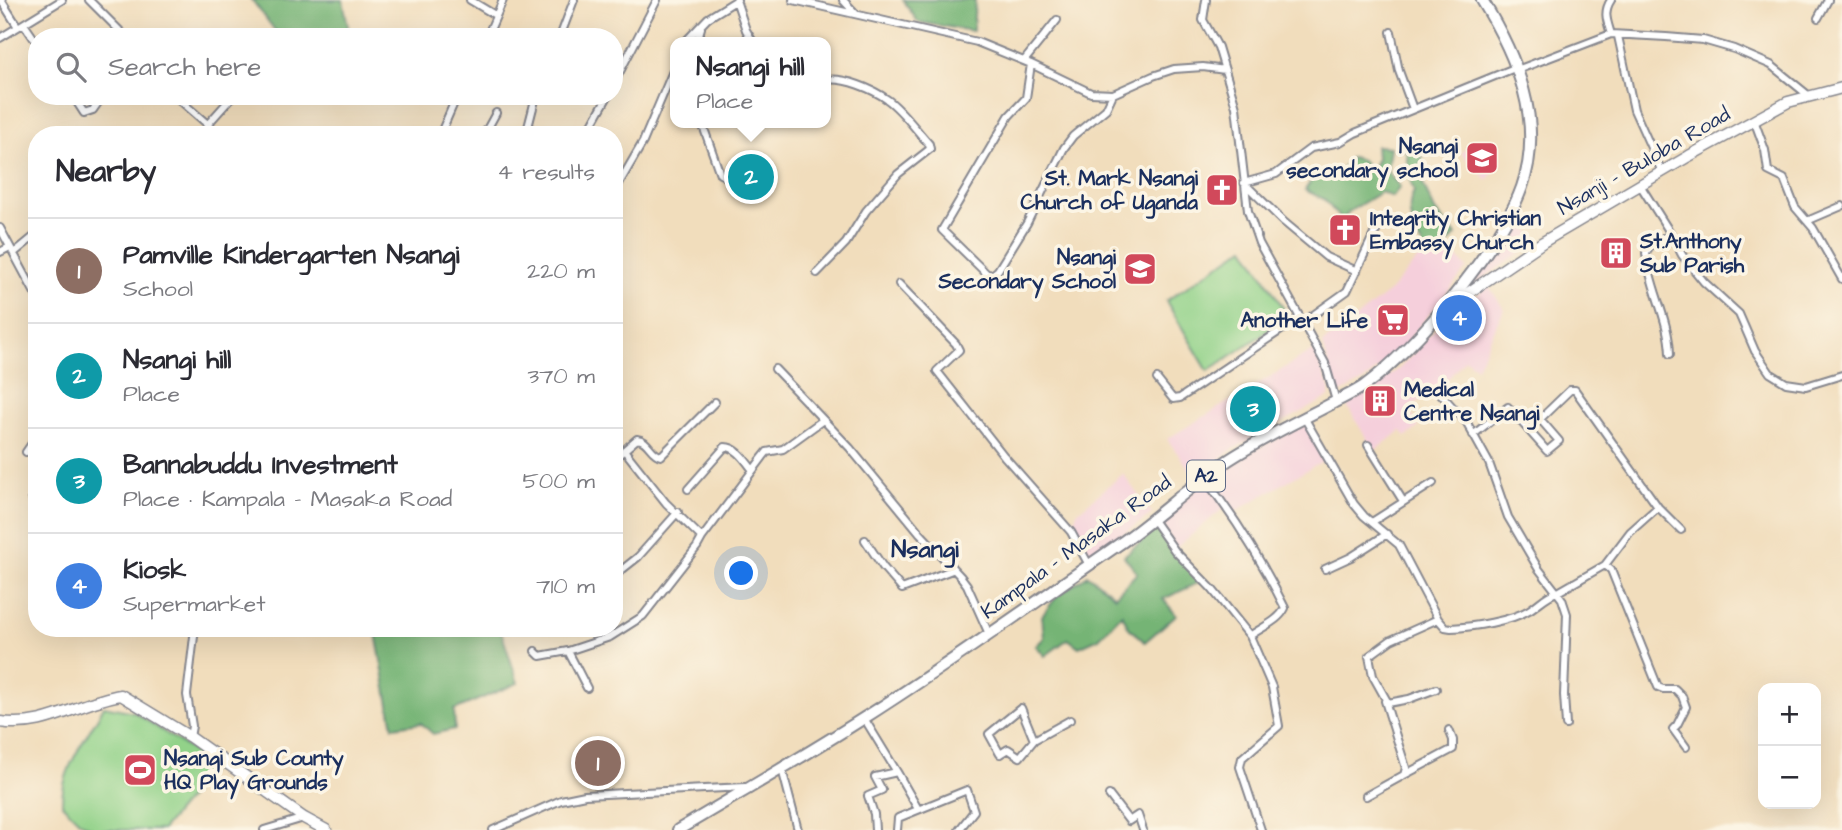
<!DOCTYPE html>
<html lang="en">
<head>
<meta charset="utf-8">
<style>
  body { margin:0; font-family:"Architects Daughter",sans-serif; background:#f7f7f7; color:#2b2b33 }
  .controls { position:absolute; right:21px; bottom:21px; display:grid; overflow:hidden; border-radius:14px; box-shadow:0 7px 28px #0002 }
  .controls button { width:63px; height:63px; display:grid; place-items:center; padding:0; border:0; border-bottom:2px solid #e1e1e2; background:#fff; color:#2b2b33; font:35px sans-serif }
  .you { position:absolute; left:742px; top:574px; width:24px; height:24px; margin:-18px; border:5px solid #fff; border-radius:50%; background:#1a73e8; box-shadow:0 0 0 10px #1a73e833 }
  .badge { display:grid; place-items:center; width:46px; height:46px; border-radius:50%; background:#7c3aed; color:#fff; font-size:23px; font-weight:700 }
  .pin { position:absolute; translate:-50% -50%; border:4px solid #fff; box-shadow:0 2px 7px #0006 }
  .popup { position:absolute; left:670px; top:37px; width:161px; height:91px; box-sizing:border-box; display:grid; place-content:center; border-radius:14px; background:#fff; filter:drop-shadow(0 2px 5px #0005); font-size:23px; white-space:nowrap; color:#7c7c81 }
  .popup b { font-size:26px; color:#2b2b33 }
  .popup::after { content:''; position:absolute; left:50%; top:100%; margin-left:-14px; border:14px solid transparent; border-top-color:#fff }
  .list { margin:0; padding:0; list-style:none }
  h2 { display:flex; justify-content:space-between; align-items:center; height:91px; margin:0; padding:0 28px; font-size:30px }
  h2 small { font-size:23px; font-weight:400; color:#7c7c81 }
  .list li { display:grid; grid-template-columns:46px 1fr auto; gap:21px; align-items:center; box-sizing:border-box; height:105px; padding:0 28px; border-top:2px solid #e1e1e2 }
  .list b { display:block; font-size:26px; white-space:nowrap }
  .list p { margin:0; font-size:23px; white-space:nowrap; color:#7c7c81 }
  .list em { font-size:23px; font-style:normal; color:#7c7c81 }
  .icon { flex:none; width:38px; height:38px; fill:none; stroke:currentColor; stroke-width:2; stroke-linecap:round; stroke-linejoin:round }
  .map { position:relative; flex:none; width:1842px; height:830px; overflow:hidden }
  .search { position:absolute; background:#fff; box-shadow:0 7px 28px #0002; left:28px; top:28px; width:595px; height:77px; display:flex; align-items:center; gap:18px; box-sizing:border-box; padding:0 24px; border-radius:28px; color:#7c7c81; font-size:26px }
  .panel { position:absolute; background:#fff; box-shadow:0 7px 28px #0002; left:28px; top:126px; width:595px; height:511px; border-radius:28px }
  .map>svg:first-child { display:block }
</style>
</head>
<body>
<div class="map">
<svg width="1842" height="830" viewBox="0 0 1842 830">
  <rect width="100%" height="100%" fill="#fcf5e5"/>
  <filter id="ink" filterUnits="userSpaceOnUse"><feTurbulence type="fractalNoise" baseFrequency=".0143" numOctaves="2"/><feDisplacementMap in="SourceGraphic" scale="14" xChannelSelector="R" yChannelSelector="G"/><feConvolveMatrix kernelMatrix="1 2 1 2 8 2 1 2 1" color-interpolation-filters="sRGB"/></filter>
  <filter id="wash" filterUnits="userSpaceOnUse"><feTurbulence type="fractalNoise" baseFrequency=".00686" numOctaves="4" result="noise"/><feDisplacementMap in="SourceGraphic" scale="28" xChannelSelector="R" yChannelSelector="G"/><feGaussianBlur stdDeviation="1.57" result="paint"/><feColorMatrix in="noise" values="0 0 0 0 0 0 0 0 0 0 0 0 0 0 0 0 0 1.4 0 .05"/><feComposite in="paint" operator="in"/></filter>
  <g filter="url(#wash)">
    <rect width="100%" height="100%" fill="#f1ddbc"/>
    <path fill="#f5cfdb" d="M1481,137L1501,163L1487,180L1461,153Z
      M1518,217L1538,242L1465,290L1473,282Z
      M1447,245L1467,268L1398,353L1362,382L1335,396L1323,343L1388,293L1425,251L1431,257L1438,255Z
      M1489,286L1504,309L1477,367L1465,359L1442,386L1408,408L1419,427L1406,437L1401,431L1374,451L1347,406L1400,368L1444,319Z
      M1314,350L1329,387V397L1230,451L1196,478L1167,439Z
      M1306,425L1324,460L1231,514L1225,507L1176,548L1159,520L1189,495L1256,449Z
      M1123,474L1152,514L1088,558L1073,526L1077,512Z"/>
    <path fill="#92d289" stroke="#568074" stroke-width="2" d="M1245,247L1289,317L1208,371L1166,301Z
      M104,706L134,712L215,766L162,830H95L79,821L62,804C61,767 88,737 104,706Z"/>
    <path fill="#75b475" stroke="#48726a" stroke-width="2" d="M252,0H343L350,37H280Z
      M903,0H975L973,31L918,22Z
      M1405,140L1423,158L1417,171L1435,211L1456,235L1438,255L1429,258C1417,237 1402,215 1414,191L1407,172V153L1401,145Z
      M1376,146L1390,147L1387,171L1400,187L1392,197L1381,192L1350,211L1342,221L1324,199L1305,190L1316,173L1340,170L1351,157L1362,160L1371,171L1377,158Z
      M1157,528L1186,561L1198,583L1163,599L1176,615L1145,642L1129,628L1122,614L1099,638L1079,647L1068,639L1045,656L1036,646L1044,638L1042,616L1057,596L1088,575L1115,596L1137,573L1124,556Z
      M382,628H500L518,683L454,710L455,729L433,734L421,723L393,727L376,633Z"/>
  </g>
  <g filter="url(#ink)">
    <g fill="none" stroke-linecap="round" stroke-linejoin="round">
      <defs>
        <path id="street" d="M1,0L18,27
          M89,0L126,37
          M470,0L495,15
          M736,0L746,30L753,42
          M793,0L977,42L1031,64L1091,93L1113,94L1153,76L1174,69L1203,67L1225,70
          M843,0L856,14
          M1206,0L1203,20L1218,47L1236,107L1248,211L1259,243L1325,363L1336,401
          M1818,18L1828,0
          M24,24L37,43
          M1391,32L1399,71L1413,109
          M1611,34C1607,21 1603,12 1611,0
          M1618,36L1634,110L1662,172
          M487,37L503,0
          M560,37L574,0
          M0,38L62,0
          M685,42L708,18L737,0
          M697,42L701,28
          M1024,61L1057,20
          M1031,64L1026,98L1009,116L942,230L987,274L992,275L998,270L1027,223L1064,148L1073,136L1106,109L1113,94
          M1517,70L1611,34L1666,37L1703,40L1734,49L1771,65L1808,95
          M614,83L657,0
          M73,96L84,113L93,110L100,100
          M175,96L220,135
          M1754,120L1765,150L1768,171L1784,179L1795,207L1813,228L1842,279
          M702,123L720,174L740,183
          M208,124L233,96
          M440,135L457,96
          M484,135L496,113
          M526,135L536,96
          M586,135L608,96
          M1244,183L1276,174L1311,148L1340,142L1355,133L1517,67
          M1244,183L1284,222L1326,257L1357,271
          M1640,185L1671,234L1682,255L1704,282L1739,314L1755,351L1770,373L1786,383L1806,386L1842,375
          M614,192L643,142L676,64
          M1807,221L1842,206
          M0,228L37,297
          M0,252L10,247
          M14,253L37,234
          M817,273L846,243L866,211L898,174L930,149L929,144C916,130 903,111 888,100C873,89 844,77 826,80
          M899,284L956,344L959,350L937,371L1004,456L1071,532L1089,565
          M1302,323L1347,291L1374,234L1384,220
          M1670,354C1669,319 1650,288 1646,253L1652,244L1671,234
          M775,369L850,448L920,533L961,577L967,585L989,634
          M1157,379L1173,399L1180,398L1299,318
          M1440,393L1467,423L1489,463L1508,517L1538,568L1562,599L1567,614L1564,695L1566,725
          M1305,419L1354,504L1364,516L1399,545L1438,619L1445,627L1451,628C1473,627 1511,621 1529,610C1539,604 1547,594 1558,592L1605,565L1630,532L1658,507
          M1540,419L1570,390H1575L1658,507L1681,530
          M1473,435L1508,407L1547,451L1559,441L1540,419L1529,429
          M1368,445L1403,501
          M624,450L666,503L702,538
          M26,452L37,436
          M614,459L637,439C649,440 650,454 661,456L715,402
          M1204,478C1236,519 1262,561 1285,608C1279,621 1262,627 1250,636
          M688,489L725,447C737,447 745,460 752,469
          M32,498L37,495
          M1153,520L1175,551L1212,589L1250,636L1272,687L1279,726L1242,758L1240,767L1261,830
          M1372,522L1433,483
          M865,540L883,567L902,589L952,570
          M1605,565L1611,570L1658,687L1663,689H1675L1682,696L1686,707L1677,725L1673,729L1686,747
          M1325,569L1351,557L1387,534
          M614,576L638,557L678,512
          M535,651L540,656L568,651
          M587,688L568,651L610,637L643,616L697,547L702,538L763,457L767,452L783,449L823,420
          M1436,689L1409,699L1388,703L1373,676L1369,656L1391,640L1438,619
          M864,718L897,772
          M190,737L192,726L187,695L195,628
          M1034,740L1021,708L989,734L1000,754L1008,749L1020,757L1034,740L1070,720
          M782,769L798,830
          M1404,775L1453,749V740L1449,730
          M1109,795L1129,821L1138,815L1143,830
          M1366,796L1404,775L1406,768L1385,701
          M264,830L304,818
          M493,830L561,800L585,795L745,787
          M875,830L874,814L868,796L882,790L875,777L897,772L918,809
          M897,830L898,818L967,790L974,811L959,830"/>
        <path id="secondary" d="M1446,308L1543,242L1689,156L1788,102L1842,88
          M0,722C47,729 77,702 121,695L190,737L304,818L326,830"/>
        <path id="primary" d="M678,830C740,793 803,757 864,718C951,663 1034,603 1118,545C1155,520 1187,488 1224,463C1258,440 1295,423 1331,404C1342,398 1354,393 1364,386C1416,349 1501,246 1522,187C1545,122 1516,55 1482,0"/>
      </defs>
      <use href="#street" stroke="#86868d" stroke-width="10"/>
      <use href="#secondary" stroke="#86868d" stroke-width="13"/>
      <use href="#primary" stroke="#86868d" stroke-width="14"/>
      <use href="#street" stroke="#fff" stroke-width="6"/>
      <use href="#secondary" stroke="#fff" stroke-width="10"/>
      <use href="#primary" stroke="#fff" stroke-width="10"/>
    </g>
  </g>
  <defs>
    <symbol id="school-square" viewBox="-11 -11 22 22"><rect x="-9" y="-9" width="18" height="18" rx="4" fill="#d1495b" stroke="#fcf5e5"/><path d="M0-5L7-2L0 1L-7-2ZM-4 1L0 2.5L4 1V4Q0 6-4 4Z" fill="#fff"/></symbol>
    <symbol id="church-square" viewBox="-11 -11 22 22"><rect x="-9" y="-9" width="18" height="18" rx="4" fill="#d1495b" stroke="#fcf5e5"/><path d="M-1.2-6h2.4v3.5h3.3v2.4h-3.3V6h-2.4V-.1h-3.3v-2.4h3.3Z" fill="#fff"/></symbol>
    <symbol id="building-square" viewBox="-11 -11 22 22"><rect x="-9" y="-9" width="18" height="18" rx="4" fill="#d1495b" stroke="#fcf5e5"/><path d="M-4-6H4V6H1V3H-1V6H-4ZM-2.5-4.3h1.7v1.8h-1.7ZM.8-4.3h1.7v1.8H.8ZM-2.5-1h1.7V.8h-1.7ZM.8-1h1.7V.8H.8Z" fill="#fff"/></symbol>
    <symbol id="supermarket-square" viewBox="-11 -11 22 22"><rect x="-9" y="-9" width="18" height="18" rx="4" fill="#d1495b" stroke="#fcf5e5"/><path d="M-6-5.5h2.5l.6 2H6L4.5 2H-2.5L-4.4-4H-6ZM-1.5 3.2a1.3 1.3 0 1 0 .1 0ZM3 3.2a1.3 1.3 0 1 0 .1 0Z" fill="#fff"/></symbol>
    <symbol id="stadium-square" viewBox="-11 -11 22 22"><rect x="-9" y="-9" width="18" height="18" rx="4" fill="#d1495b" stroke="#fcf5e5"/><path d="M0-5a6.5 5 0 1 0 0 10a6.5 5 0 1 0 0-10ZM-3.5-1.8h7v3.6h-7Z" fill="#fff"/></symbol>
  </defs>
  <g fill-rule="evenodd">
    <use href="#school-square" x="1463" y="139" width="38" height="38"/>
    <use href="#church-square" x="1203" y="171" width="38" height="38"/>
    <use href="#church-square" x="1326" y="211" width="38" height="38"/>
    <use href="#building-square" x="1597" y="234" width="38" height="38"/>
    <use href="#school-square" x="1121" y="250" width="38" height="38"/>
    <use href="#supermarket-square" x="1374" y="301" width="38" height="38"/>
    <use href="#building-square" x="1361" y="382" width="38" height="38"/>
    <use href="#stadium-square" x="121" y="751" width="38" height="38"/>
  </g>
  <g text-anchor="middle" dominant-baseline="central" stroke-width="7" stroke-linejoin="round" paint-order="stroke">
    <rect fill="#fcf5e5" stroke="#5e6a86" stroke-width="2" x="1187" y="460.5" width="38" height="31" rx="5"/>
    <g font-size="19" font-weight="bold" fill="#1b2f5e">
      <text x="1206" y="476">A2</text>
    </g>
    <g font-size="21" font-weight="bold" fill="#1b2f5e" stroke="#fcf5e5" text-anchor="end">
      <text x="1458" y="146">Nsangi<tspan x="1458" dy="24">secondary school</tspan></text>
      <text x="1198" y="178">St. Mark Nsangi<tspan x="1198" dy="24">Church of Uganda</tspan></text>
      <text x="1370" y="218" text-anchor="start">Integrity Christian<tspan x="1370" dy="24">Embassy Church</tspan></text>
      <text x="1640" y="241" text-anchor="start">St.Anthony<tspan x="1640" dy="24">Sub Parish</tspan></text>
      <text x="1116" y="257">Nsangi<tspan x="1116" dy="24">Secondary School</tspan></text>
      <text x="1368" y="320">Another Life</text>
      <text x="1404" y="389" text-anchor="start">Medical<tspan x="1404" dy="24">Centre Nsangi</tspan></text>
      <text x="164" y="758" text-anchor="start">Nsangi Sub County<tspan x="164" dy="24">HQ Play Grounds</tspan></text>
    </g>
    <g font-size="21" fill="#1b2f5e" stroke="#fcf5e5">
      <text transform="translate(1644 161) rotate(-30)">Nsanji - Buloba Road</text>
      <text transform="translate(1076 547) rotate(-36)">Kampala - Masaka Road</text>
    </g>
    <g font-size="24" font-weight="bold" fill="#1b2f5e" stroke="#fcf5e5">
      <text x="925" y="550">Nsangi</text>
    </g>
  </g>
</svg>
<div class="controls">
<button>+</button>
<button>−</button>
</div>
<div class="you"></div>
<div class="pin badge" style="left:598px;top:763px;background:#8d6e63">1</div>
<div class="pin badge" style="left:751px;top:177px;background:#0f9aa8">2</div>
<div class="popup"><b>Nsangi hill</b>Place</div>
<div class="pin badge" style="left:1253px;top:409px;background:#0f9aa8">3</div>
<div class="pin badge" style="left:1459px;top:318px;background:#3f7fe0">4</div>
<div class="search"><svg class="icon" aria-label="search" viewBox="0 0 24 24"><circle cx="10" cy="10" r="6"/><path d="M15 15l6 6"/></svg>Search here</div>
<section class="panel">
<h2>Nearby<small>4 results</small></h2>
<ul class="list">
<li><span class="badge" style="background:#8d6e63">1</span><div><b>Pamville Kindergarten Nsangi</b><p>School</p></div><em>220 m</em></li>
<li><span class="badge" style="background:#0f9aa8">2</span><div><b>Nsangi hill</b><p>Place</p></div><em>370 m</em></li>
<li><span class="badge" style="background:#0f9aa8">3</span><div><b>Bannabuddu Investment</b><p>Place · Kampala - Masaka Road</p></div><em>500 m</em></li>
<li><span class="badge" style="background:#3f7fe0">4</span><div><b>Kiosk</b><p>Supermarket</p></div><em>710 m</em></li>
</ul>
</section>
</div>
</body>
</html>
